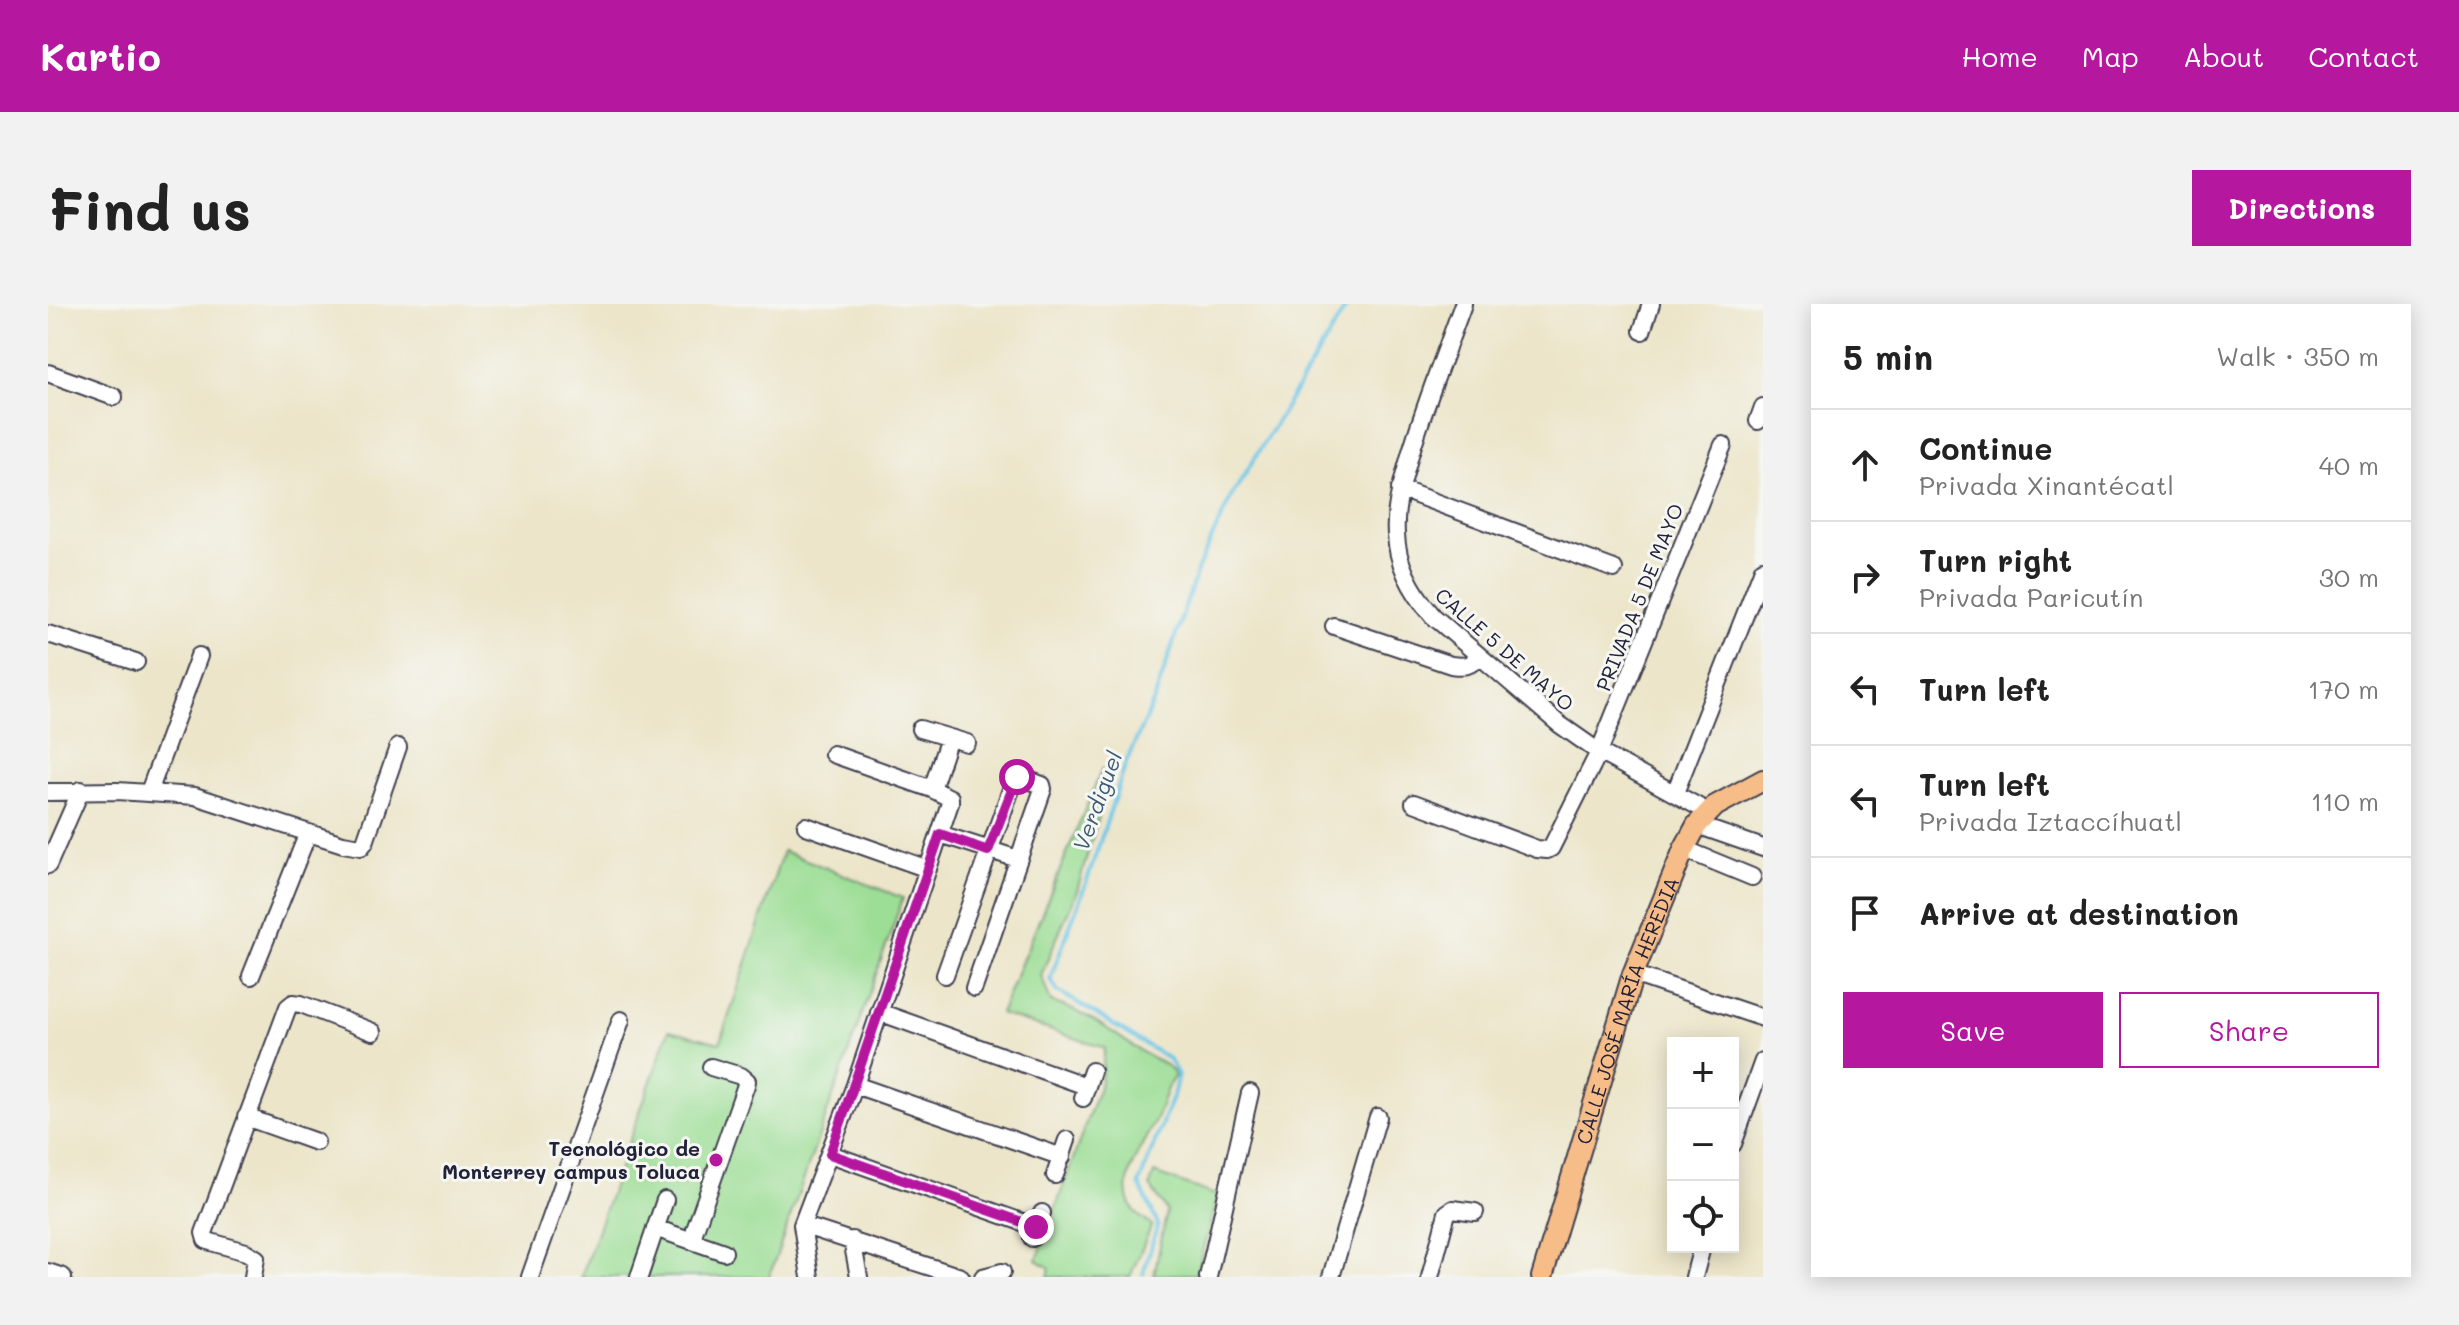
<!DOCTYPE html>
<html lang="en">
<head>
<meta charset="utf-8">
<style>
  body { margin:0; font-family:Mali,sans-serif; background:#f2f2f2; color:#222 }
  .controls { position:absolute; right:24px; bottom:24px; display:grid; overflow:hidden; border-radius:0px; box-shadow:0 4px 20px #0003 }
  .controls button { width:72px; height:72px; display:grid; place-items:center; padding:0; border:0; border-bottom:2px solid #e0e0e0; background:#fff; color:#222; font:40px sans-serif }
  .stop { position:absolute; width:24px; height:24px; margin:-18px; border:6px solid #b5179e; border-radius:50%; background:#fff }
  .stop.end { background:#b5179e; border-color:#fff; box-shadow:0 2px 8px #0008 }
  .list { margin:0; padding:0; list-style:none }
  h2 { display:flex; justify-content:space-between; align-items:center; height:104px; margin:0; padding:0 32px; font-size:34px }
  h2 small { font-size:26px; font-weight:400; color:#767676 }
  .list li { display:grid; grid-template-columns:52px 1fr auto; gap:24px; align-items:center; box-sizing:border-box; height:112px; padding:0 32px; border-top:2px solid #e0e0e0 }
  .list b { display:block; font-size:30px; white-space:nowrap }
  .list p { margin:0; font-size:26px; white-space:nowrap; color:#767676 }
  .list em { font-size:26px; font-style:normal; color:#767676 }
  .actions { display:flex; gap:16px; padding:24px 32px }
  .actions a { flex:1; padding:18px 0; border:2px solid #b5179e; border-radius:0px; text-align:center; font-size:28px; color:#b5179e }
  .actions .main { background:#b5179e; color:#fff }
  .icon { flex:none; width:44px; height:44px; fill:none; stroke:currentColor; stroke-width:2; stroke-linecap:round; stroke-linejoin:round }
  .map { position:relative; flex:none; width:1715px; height:973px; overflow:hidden; border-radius:0px }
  header { display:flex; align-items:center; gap:48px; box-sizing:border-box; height:112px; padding:0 40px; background:#b5179e; color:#fff }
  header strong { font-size:38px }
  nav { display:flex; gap:44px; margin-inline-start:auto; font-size:28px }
  .intro { display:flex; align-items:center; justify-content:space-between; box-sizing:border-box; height:192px; padding:0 48px }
  h1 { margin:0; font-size:56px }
  .button { padding:20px 36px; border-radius:0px; background:#b5179e; color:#fff; font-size:28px; font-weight:700 }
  main { display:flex; gap:48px; padding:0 48px }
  aside { flex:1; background:#fff; border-radius:0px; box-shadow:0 4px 20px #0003 }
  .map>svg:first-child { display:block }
</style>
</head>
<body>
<header>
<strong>Kartio</strong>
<nav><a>Home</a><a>Map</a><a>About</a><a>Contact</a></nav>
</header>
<div class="intro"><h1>Find us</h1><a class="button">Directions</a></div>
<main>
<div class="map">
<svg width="1715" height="973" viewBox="0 0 1715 973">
  <rect width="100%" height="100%" fill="#f6f6f2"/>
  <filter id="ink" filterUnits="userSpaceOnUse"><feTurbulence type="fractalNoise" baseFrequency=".0125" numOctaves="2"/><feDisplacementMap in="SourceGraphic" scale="16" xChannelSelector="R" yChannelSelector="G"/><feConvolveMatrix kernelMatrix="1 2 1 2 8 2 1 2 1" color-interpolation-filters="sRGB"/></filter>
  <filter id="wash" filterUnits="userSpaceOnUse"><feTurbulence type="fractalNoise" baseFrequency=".006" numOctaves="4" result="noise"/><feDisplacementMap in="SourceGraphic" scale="32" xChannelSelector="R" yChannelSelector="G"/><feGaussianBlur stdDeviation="1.8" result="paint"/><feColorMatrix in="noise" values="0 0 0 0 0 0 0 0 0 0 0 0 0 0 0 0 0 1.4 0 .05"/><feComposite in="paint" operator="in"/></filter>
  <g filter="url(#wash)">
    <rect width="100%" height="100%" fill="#ece5c9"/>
    <path fill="#9cde95" stroke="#5f8068" stroke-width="2" d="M1054,465L1063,469L1029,587L993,671L1003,698C1042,709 1064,729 1097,750C1109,758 1120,758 1127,772C1115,786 1115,801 1107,817C1090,850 1056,895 1104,921L1082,973H1000L1002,964L989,956L1053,777L1057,744L952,710Z
      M735,547L855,594L721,973H533L621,726L672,739Z
      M1106,869L1170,892L1148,970L1106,971L1119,907L1102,882Z"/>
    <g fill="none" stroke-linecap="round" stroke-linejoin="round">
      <path stroke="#69c5e7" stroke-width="4" d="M1095,970L1110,920L1091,880L1126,788L1130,771L1121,755L1010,687L1002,675L1040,574L1079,456L1107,394L1150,264L1183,193L1300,0"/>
    </g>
  </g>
  <g filter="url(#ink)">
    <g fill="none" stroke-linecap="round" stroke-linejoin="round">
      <defs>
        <path id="minor" d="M1415,0C1397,50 1377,100 1362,151C1355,177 1346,203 1348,230C1349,261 1365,289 1385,312L1511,420L1551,448L1660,508
          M1594,27L1603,0
          M0,69L66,93
          M1710,117L1715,103
          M1352,185L1566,265
          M1286,322L1403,361C1417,363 1423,362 1431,352
          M0,330L88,358
          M872,425L919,439
          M884,485L901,434
          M0,488L69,487L147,492L295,540L313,543L317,538L350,443
          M101,488L151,352
          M1627,489L1715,265
          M1366,499L1489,545L1499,546L1503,544L1551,448L1675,141
          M1649,521L1715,544
          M758,522L880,565
          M892,530L970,555
          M1636,545L1704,573
          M0,561L33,486
          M1585,670L1715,714
          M897,671L967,474L972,473L994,481L995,485L926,684
          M203,672L260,529
          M831,708L1038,782
          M807,781L1014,853
          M1035,794L1044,767
          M198,813L268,838
          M1685,840L1715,757
          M782,850L988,923
          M1007,871L1019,836
          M754,921L913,973
          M607,924L676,948
          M984,934L994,909
          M804,936L811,973
          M643,937L698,781L699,777L693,772L663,763
          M0,968L15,973
          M205,973L208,954L198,948L163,938L158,936L156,929L240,703L245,699L253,700L325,728
          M482,973L573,716
          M591,973L617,896
          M762,973L754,921L807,781L902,499V494L884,485L785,450
          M935,973L954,968
          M1160,973L1202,789
          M1283,973L1330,813
          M1382,973L1399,909L1405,905L1427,908
          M1646,973L1654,943"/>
        <g id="major">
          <path id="s1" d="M1494,973L1585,670L1636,545L1649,521L1667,502L1715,476"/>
        </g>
      </defs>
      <use href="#minor" stroke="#403f50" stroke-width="20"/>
      <use href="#major" stroke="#403f50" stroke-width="24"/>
      <use href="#minor" stroke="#fff" stroke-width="16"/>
      <use href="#major" stroke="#f7bd88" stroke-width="20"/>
    </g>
  </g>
  <g fill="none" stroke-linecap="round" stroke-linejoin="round" filter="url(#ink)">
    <path stroke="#b5179e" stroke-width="10" d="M969,473L940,547L892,530L782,850L988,923"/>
  </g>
  <circle fill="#b5179e" stroke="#f6f6f2" stroke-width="3" cx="668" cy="856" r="8"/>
  <g text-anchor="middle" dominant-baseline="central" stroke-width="6" stroke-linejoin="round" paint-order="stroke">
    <g font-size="20" fill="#22223b" stroke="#f6f6f2">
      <text transform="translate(1591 293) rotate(-68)">PRIVADA 5 DE MAYO</text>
      <text transform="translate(1457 345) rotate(41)">CALLE 5 DE MAYO</text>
      <text stroke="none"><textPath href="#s1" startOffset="280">CALLE JOSÉ MARÍA HEREDIA</textPath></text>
    </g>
    <g font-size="20" font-weight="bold" fill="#22223b" stroke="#f6f6f2" text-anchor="end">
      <text x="652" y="844">Tecnológico de<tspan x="652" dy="23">Monterrey campus Toluca</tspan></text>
    </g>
    <g font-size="22" font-style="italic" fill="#3b5b77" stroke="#f6f6f2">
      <text transform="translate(1049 497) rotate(-70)">Verdiguel</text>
    </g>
  </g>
</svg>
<div class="controls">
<button>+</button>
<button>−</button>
<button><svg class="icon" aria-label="locate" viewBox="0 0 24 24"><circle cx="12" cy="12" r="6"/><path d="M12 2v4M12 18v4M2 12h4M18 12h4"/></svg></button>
</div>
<div class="stop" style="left:969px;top:473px"></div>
<div class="stop end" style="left:988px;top:923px"></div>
</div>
<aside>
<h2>5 min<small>Walk · 350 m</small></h2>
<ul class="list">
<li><svg class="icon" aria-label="ahead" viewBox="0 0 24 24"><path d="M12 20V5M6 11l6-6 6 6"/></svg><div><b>Continue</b><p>Privada Xinantécatl</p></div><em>40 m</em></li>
<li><svg class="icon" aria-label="right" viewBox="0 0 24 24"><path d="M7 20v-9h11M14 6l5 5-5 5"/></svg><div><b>Turn right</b><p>Privada Paricutín</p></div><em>30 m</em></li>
<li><svg class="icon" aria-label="left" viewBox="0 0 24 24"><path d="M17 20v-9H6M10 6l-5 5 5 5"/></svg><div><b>Turn left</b></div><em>170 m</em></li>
<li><svg class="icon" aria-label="left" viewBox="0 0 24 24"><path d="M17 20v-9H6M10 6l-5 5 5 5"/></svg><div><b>Turn left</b><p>Privada Iztaccíhuatl</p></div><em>110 m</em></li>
<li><svg class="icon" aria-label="arrive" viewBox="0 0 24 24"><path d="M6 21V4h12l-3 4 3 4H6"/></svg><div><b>Arrive at destination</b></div></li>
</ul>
<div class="actions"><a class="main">Save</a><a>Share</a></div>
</aside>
</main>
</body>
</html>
